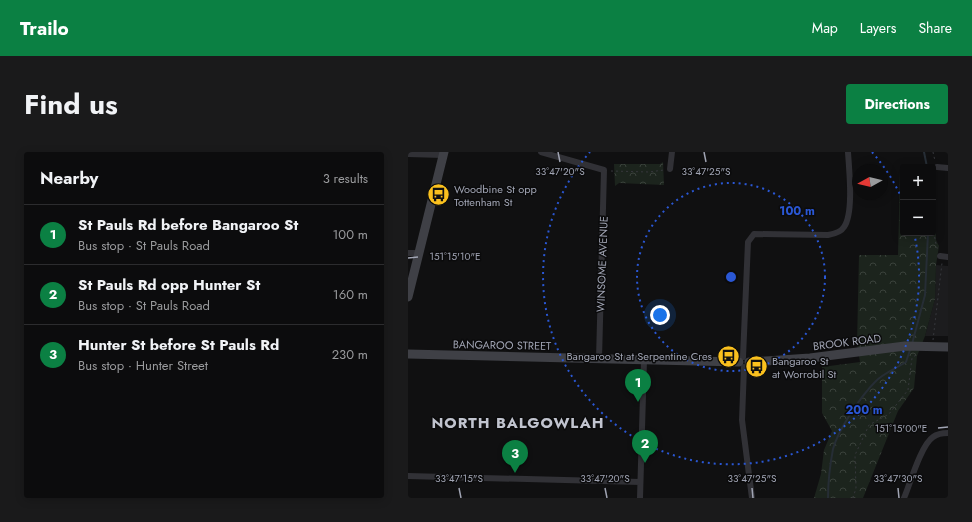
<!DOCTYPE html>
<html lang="en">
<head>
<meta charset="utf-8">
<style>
  body { margin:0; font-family:Jost,sans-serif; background:#1a1a1b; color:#f1f3f6 }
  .controls { position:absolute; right:12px; top:12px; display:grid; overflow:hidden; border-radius:4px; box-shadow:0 2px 10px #0003 }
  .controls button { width:36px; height:36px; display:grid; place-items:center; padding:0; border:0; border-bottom:1px solid #2c2c2e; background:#0c0c0d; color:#f1f3f6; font:20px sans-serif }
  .compass { position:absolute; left:444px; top:12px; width:36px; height:36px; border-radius:50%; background:#0c0c0d; box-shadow:0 2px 10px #0003; rotate:262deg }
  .you { position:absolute; left:252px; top:163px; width:14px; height:14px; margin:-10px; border:3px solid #fff; border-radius:50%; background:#1a73e8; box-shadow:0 0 0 6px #1a73e833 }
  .badge { display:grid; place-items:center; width:26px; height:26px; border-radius:50%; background:#0b8043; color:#fff; font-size:13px; font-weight:700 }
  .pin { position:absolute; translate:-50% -33px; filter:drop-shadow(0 1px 2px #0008) }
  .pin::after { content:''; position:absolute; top:21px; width:14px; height:12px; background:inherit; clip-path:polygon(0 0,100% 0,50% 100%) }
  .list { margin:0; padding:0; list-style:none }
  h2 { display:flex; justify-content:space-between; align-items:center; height:52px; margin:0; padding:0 16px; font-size:17px }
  h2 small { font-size:13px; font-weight:400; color:#9a9b9d }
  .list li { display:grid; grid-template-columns:26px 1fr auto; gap:12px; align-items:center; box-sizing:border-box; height:60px; padding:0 16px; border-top:1px solid #2c2c2e }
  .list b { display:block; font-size:15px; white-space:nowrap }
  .list p { margin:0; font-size:13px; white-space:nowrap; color:#9a9b9d }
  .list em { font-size:13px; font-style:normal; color:#9a9b9d }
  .map { position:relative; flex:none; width:540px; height:346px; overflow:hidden; border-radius:4px }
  header { display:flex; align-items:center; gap:24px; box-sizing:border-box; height:56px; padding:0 20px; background:#0b8043; color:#fff }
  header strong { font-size:19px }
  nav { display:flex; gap:22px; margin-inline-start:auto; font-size:14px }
  .intro { display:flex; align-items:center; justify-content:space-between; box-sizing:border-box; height:96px; padding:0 24px }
  h1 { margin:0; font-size:28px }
  .button { padding:10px 18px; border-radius:4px; background:#0b8043; color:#fff; font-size:14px; font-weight:700 }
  main { display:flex; gap:24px; padding:0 24px }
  aside { flex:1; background:#0c0c0d; border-radius:4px; box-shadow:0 2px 10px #0003 }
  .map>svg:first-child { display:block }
</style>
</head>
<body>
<header>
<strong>Trailo</strong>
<nav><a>Map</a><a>Layers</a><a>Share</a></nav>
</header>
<div class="intro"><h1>Find us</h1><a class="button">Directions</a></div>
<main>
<aside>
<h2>Nearby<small>3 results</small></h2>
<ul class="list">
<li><span class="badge">1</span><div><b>St Pauls Rd before Bangaroo St</b><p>Bus stop · St Pauls Road</p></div><em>100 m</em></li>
<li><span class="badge">2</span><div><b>St Pauls Rd opp Hunter St</b><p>Bus stop · St Pauls Road</p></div><em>160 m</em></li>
<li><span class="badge">3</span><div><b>Hunter St before St Pauls Rd</b><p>Bus stop · Hunter Street</p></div><em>230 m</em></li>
</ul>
</aside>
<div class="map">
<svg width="540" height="346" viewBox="0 0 540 346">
  <defs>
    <pattern id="park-crowns" width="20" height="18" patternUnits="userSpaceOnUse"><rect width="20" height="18" fill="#1c241d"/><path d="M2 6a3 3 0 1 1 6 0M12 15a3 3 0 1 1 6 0" fill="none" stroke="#3a413b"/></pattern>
  </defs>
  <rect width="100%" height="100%" fill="#101011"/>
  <path fill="#1c1c1e" d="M528,113L540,114V184H517L527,147Z"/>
  <path fill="url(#park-crowns)" d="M255,10L256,33L211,31L207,34L206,12H252Z
    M492,20H495V81H525V23L527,24L528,88L531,94L528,113L527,147L517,184L509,204L506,236L490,259L455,346H406L413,322L416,298L424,279L414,261V215L452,210L449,192L451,103H490Z"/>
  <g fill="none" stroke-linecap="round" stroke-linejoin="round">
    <path stroke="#262d35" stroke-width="2" d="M516,0L519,15
      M504,192L517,143L520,81
      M420,346C420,330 422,313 425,297C430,278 453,244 467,230C474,222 489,216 498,210L502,198"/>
    <path stroke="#37383d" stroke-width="1" stroke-dasharray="2 3" stroke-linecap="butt" d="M525,0L527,9
      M203,19L241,20L256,18
      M526,20C526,46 522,75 530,99
      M525,188L534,111
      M445,346L448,336L447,303L461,273L481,262L500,238L504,206L509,202"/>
    <path stroke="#313136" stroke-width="6" d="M133,0L196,18L191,207
      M0,2L35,3
      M529,15L540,16
      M262,17L264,0
      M0,101H11
      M532,104L540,105
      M335,205L340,90L346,82L420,83C426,82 433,80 436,75C446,61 441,17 440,0
      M336,215L334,268L344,346
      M0,324L232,330
      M232,346L236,208
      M496,346C502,332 513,293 525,285C529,282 535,281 540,281"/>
    <path stroke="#3f4046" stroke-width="9" d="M0,145L36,0
      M0,202L331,210
      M341,210L402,206L497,194L540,195"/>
  </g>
  <path fill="none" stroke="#a0a4b3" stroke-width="1.5" d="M150,0L152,10M296,0L298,10M0,106L10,105M530,276L540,275M51,336L53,346M197,336L199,346M344,336L345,346M490,336L491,346"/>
  <g fill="none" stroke="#2a57d4" stroke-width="2" stroke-dasharray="2 4">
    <circle cx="323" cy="125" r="94"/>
    <path d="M464 0A188 188 0 0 1 495 49M506 81A188 188 0 1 1 182 0"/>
  </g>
  <defs>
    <symbol id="bus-disc" viewBox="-11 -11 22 22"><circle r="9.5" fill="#fbc11e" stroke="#0b0b0c"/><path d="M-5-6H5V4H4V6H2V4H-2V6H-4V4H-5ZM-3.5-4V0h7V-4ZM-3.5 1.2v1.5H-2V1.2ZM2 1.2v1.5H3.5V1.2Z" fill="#111"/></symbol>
  </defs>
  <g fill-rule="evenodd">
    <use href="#bus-disc" x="18" y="30" width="25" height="25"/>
    <use href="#bus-disc" x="308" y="192" width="25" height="25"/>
    <use href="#bus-disc" x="336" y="202" width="25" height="25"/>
  </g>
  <g text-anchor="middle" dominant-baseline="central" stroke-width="3" stroke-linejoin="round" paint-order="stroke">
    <g font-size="11" fill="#a0a4b3" stroke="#0b0b0c" text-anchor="start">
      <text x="46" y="37">Woodbine St opp<tspan x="46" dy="13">Tottenham St</tspan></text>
      <text x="304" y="204" text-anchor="end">Bangaroo St at Serpentine Cres</text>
      <text x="364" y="209">Bangaroo St<tspan x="364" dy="13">at Worrobil St</tspan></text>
    </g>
    <g font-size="11" fill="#a0a4b3" stroke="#0b0b0c">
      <text transform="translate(194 112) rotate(-88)">WINSOME AVENUE</text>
      <text transform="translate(439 190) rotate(-7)">BROOK ROAD</text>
      <text transform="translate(94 193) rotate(1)">BANGAROO STREET</text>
    </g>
    <g font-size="15" font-weight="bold" letter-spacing="1" fill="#c1c4cf" stroke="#0b0b0c">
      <text x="110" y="271">NORTH BALGOWLAH</text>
    </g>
  </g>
  <g font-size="10" text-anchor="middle" fill="#a0a4b3" stroke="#0b0b0c" stroke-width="3" stroke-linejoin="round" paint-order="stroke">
    <text x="152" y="23">33°47'20"S</text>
    <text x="298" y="23">33°47'25"S</text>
    <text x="47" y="108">151°15'10"E</text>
    <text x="493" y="280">151°15'00"E</text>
    <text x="51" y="330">33°47'15"S</text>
    <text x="197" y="330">33°47'20"S</text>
    <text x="344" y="330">33°47'25"S</text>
    <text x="490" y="330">33°47'30"S</text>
  </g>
  <circle cx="323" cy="125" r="6" fill="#2a57d4" stroke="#0b0b0c" stroke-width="2"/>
  <g font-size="12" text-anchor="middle" font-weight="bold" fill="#2a57d4" stroke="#0b0b0c" stroke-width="3" stroke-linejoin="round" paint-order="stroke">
    <text x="389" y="63">100 m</text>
    <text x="456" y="262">200 m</text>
  </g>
</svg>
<div class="controls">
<button>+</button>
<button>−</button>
</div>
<svg class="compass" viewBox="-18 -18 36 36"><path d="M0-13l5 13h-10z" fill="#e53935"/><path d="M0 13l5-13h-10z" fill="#9a9b9d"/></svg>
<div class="you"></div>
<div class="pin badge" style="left:230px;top:250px">1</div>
<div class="pin badge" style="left:237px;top:311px">2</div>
<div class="pin badge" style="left:107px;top:321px">3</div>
</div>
</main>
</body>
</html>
